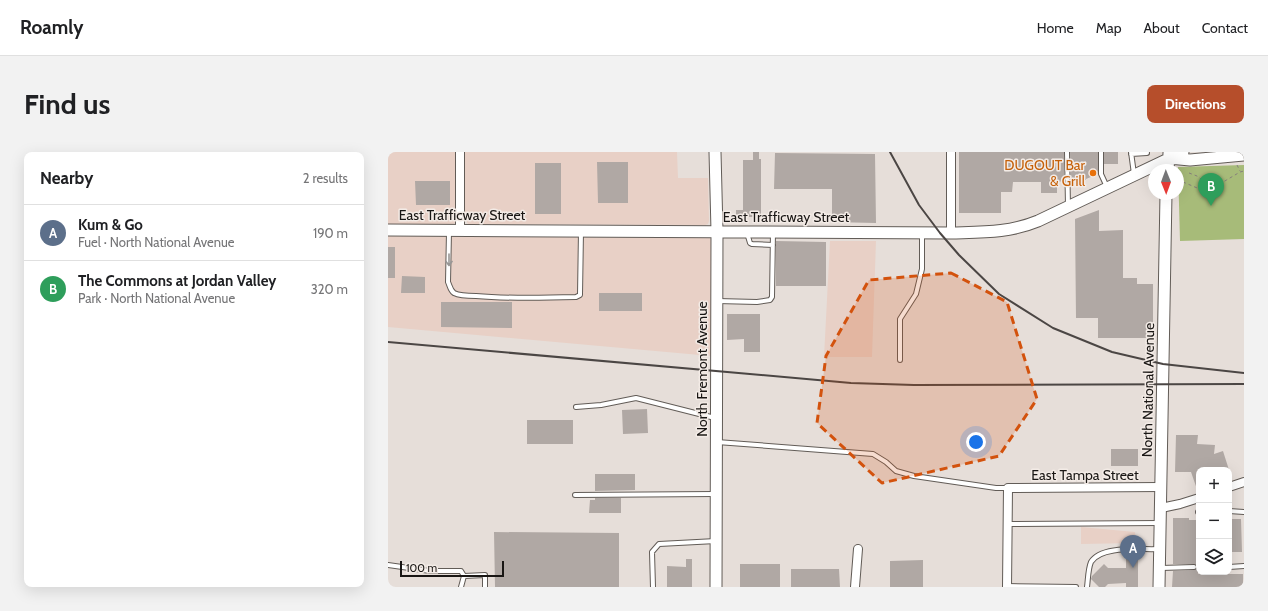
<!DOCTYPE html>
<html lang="en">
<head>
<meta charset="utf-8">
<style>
  body { margin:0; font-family:Cabin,sans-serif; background:#f2f2f2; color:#202124 }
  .controls { position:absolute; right:12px; bottom:12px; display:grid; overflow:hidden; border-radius:8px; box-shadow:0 4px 16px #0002 }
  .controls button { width:36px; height:36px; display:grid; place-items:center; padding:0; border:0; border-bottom:1px solid #e0e0e0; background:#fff; color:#202124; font:20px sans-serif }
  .compass { position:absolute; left:760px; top:12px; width:36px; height:36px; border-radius:50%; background:#fff; box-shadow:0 4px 16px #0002; rotate:179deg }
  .scale { position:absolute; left:12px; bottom:10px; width:104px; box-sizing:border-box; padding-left:4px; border:2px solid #191614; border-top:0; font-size:11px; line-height:14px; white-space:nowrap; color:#191614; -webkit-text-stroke:3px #f3ebe6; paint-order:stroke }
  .you { position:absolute; left:588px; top:290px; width:14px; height:14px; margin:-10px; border:3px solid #fff; border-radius:50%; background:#1a73e8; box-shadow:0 0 0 6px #1a73e833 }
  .badge { display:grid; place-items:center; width:26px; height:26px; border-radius:50%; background:#b64e2b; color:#fff; font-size:13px; font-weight:700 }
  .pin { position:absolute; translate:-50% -33px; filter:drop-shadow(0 1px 2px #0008) }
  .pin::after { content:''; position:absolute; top:21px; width:14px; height:12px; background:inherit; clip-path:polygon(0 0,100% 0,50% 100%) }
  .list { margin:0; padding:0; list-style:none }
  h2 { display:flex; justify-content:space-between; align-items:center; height:52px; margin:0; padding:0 16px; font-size:17px }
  h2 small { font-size:13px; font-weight:400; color:#757577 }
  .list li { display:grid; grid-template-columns:26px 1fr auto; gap:12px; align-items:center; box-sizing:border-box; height:56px; padding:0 16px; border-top:1px solid #e0e0e0 }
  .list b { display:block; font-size:15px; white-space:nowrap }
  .list p { margin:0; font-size:13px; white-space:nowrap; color:#757577 }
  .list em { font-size:13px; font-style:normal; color:#757577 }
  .icon { flex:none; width:22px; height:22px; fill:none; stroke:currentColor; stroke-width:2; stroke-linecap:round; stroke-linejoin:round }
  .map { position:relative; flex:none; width:856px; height:435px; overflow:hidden; border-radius:8px }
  header { display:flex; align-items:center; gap:24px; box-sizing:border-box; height:56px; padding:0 20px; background:#fff; border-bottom:1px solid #e0e0e0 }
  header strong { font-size:19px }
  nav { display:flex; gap:22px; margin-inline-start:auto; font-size:14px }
  .intro { display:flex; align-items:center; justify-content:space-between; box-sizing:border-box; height:96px; padding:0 24px }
  h1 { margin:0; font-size:28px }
  .button { padding:10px 18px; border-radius:8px; background:#b64e2b; color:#fff; font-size:14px; font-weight:700 }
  main { display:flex; gap:24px; padding:0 24px }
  aside { flex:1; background:#fff; border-radius:8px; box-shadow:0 4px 16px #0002 }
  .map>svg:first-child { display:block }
</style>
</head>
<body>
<header>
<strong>Roamly</strong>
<nav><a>Home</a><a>Map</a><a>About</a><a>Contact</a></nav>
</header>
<div class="intro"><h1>Find us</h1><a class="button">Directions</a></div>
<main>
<aside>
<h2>Nearby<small>2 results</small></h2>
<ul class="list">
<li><span class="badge" style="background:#5c6f8a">A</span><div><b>Kum &amp; Go</b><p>Fuel · North National Avenue</p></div><em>190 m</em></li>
<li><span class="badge" style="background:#2e9e5b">B</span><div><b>The Commons at Jordan Valley</b><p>Park · North National Avenue</p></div><em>320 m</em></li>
</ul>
</aside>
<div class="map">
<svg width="856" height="435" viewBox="0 0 856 435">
  <rect width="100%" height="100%" fill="#e6ded9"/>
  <path fill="#e8d0c6" d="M0,0H68V68L67,71L65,72H0Z
    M76,0H289L290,26H320L321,69L320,72L317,73L80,72L77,66Z
    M0,84L322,86L324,91L323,204L0,175Z
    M442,89H488L484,205H436Z
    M693,375L747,380L748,391L693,392Z"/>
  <path fill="#a7bb79" d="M856,13V87L792,89L790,15Z"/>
  <path fill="#b0a8a4" d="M365,0H371V7H373V65H348V58H355V8H365Z
    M571,0H676V29L669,30V41H653V30H625L624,40H613V61H571Z
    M682,0H710V22L698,27V28H683Z
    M716,0H730V12H716Z
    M387,1L487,2L488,71L444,70V37H386Z
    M209,10H240V51H210Z
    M147,11H173V62H147Z
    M27,29H62V53H28Z
    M711,58V79L735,78V126H749V132H765V186H710V166H688L687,67Z
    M388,89L438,90V134H388Z
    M0,95H7V126H0Z
    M14,124L37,125V141H13Z
    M211,141H254V159H211Z
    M53,150H124V176L53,175Z
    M339,162H372V200H356V187L339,188Z
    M259,257L260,281L235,282L234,258Z
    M139,268H185V292H139Z
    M788,283H810L809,292L827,293L826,302L835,299L841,318H811L810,340L803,320H787Z
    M723,297H750V314H723Z
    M207,322H247V338L207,339Z
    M207,346H233V361H201L202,348H207Z
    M785,366H801V368H811L810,422H855V435H784L785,419L806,418L809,415V413L806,412H785Z
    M841,367H853L854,400H841Z
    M106,380L231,381V435H107Z
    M738,403H750V435H738V431L720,432L717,435H711L703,427L704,424L716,412L720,416H738Z
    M298,407H304V435H279V414L298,415Z
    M535,408V435H502V409Z
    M352,412H392V435H352Z
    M403,417H451L452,435H403Z"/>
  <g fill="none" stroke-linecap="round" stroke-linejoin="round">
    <defs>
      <path id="lane" d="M679,0L680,54
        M713,0V22L719,35
        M743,0L746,22
        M743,2L759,1
        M61,80L60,130C62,134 62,138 66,141C72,144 81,144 88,144C121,147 155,146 188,145L192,143L193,79
        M359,81L362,91L364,92L385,93
        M329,149L369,150L382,148L384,145L385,80
        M512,208V167L528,142L534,117V81
        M188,255L213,253L248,246L327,266
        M329,290L485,302L498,310L508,319L526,324L608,336H620
        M187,343L327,342
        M841,359L856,360
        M810,360H811
        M620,372L772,371
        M0,413L42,419H73L76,424L73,435
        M841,415L856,414
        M773,416L806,415
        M76,424L97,423V435
        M619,434L688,435
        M265,435L264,400L271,392L328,389
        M699,435C700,428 700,417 703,410C713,393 753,398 771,397"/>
      <path id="street" d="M72,0V78
        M563,81V0
        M841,335L856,330
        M773,356L792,352L811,346
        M467,435L470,397
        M619,435L620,336L773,335"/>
      <path id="secondary" d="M327,0L329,79L328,435
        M781,6L802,8L856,3
        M780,18L781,1
        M0,78L563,81C595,80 621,81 650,69L795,0
        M771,435L778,42"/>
    </defs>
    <use href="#lane" stroke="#625c57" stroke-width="6"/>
    <use href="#street" stroke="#625c57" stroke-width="10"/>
    <use href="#secondary" stroke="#625c57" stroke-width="13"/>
    <path stroke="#86807c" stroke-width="1" stroke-dasharray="3 3" stroke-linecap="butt" d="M849,13L852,19
      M801,21L809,24L825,36L852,20L856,19
      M795,30L814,38L819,32"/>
    <use href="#lane" stroke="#fff" stroke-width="4"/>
    <use href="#street" stroke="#fff" stroke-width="8"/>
    <use href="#secondary" stroke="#fff" stroke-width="11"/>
    <path stroke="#4b4644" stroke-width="2" d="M502,0L531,53L552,81L571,103L611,142L665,176L724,200L775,212L856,221
      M0,190L463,231L526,233L856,232"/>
  </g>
  <defs><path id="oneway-shaft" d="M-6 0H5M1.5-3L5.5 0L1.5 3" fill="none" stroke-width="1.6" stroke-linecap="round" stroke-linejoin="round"/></defs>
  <use stroke="#989695" href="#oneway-shaft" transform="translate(61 108) rotate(90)"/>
  <path fill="#d3520d" fill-opacity="0.2" stroke="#d3520d" stroke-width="3" stroke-dasharray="8 5" stroke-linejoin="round" d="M563,121L619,150L649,247L611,304L494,331L429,271L438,204L481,128Z"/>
  <circle fill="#e8710a" stroke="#f3ebe6" stroke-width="1.5" cx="705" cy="21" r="4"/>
  <g text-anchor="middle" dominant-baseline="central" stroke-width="3" stroke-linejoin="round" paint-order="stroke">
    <g font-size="14" fill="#c56008" stroke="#f3ebe6" text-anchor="end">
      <text x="697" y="13">DUGOUT Bar<tspan x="697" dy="16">&amp; Grill</tspan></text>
    </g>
    <g font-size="14" fill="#191614" stroke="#f3ebe6">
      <text x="74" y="63">East Trafficway Street</text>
      <text x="398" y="65">East Trafficway Street</text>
      <text transform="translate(314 217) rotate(-90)">North Fremont Avenue</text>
      <text transform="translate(760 238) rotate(-89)">North National Avenue</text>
      <text x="697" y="323">East Tampa Street</text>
    </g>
  </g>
</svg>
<div class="controls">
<button>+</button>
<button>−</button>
<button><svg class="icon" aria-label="layers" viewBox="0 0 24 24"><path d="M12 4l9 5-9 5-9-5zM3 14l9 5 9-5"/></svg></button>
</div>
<svg class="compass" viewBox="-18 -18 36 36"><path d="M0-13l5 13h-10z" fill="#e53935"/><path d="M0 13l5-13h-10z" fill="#757577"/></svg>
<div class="scale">100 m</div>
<div class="you"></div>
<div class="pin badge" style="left:745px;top:416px;background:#5c6f8a">A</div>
<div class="pin badge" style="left:823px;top:54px;background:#2e9e5b">B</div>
</div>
</main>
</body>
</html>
